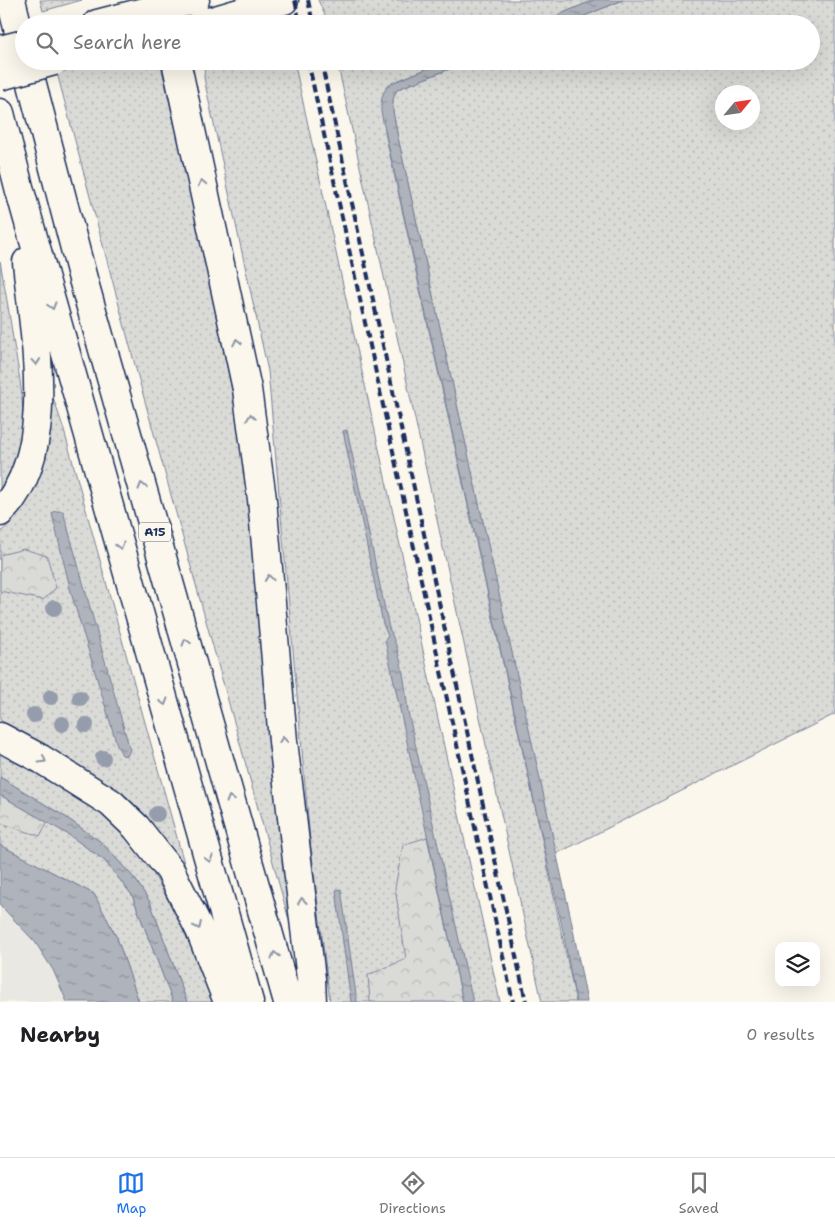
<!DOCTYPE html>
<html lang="en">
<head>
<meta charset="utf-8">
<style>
  body { margin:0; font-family:"Shantell Sans",sans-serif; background:#f6f6f6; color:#202124 }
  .controls { position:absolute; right:15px; bottom:15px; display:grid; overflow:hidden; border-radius:10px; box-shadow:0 5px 20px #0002 }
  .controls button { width:45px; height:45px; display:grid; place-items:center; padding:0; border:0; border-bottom:1px solid #e0e0e0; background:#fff; color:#202124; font:25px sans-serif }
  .compass { position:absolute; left:715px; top:85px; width:45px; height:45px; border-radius:50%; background:#fff; box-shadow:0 5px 20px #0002; rotate:61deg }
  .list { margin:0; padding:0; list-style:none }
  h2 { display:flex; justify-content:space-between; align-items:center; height:65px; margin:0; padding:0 20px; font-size:21px }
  h2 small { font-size:16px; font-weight:400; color:#757577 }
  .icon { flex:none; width:28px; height:28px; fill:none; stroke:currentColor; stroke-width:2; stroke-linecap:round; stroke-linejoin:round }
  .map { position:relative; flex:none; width:835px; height:1002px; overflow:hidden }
  .search { position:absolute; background:#fff; box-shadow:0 5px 20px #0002; left:15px; right:15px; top:15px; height:55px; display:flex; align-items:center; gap:12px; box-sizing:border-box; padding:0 18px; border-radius:28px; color:#757577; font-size:19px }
  .sheet { height:155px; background:#fff }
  nav { display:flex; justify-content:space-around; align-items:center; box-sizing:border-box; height:70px; border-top:1px solid #e0e0e0; background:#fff; font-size:14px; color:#757577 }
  nav a { display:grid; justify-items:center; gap:2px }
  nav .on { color:#1a73e8 }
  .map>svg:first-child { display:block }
</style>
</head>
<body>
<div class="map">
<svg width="835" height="1002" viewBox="0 0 835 1002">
  <defs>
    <pattern id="grass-dots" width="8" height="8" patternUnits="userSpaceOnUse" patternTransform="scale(1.25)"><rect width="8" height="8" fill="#dadad7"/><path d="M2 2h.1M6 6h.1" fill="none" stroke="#babbbb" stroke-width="1.8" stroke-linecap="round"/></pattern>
    <pattern id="forest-crowns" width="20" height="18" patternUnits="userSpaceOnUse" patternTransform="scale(1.25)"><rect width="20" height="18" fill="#dadad7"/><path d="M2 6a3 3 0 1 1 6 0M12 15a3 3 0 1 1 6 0" fill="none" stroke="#babbbb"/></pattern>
    <pattern id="water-ripples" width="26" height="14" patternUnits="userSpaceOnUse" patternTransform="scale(1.25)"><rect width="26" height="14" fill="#afb3bb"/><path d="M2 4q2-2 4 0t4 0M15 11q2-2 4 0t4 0" fill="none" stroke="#8e929b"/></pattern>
  </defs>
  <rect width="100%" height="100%" fill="#fbf7ec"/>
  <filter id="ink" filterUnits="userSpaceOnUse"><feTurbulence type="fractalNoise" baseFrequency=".02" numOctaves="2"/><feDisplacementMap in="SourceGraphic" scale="10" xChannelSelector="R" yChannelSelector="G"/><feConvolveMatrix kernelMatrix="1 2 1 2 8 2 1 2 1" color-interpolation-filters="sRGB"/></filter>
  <g filter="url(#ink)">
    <path fill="#eae8e2" d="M0,905L35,942L53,970L67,1002H0Z"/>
    <path fill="url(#grass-dots)" stroke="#7a849a" fill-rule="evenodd" d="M40,0H82L43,11Z
      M318,0H594L537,24H329Z
      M623,0H835V714L556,854L397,133C395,118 388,101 398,89L470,61H811V24H565ZM722,92H752V122H722Z
      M291,6L290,24H233Z
      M104,61H160L186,174L236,408L249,487L291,921L289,920L136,369L57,73Z
      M205,61H294L500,1002H330L310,840L268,371L206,88L204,77Z
      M337,61H446L392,83L386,87L385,133L536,811L576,1002H542Z
      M0,261C5,289 10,317 14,345C23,394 33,447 0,489Z
      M50,388L63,427L189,881L49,748L0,720V533C42,489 54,448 50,388Z
      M0,744L105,813L145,859L184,928L216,1002H187L150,902L135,879L101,842L64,816L0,777Z
      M48,822L69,835L104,860L132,895L173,1002H139L117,938L94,894L0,845V823L40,835Z"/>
    <path fill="url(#forest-crowns)" stroke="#7a849a" d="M24,549L47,556L56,588L43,600L0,591V555Z
      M0,795L48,822L40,836L0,823Z
      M427,837L463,1002H370L368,975L406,959L395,888L403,845Z"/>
    <path fill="url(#water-ripples)" stroke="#747e96" d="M594,0H623L565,24H537Z
      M446,61H470L398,89C388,101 395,118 397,133L571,919L587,1002H576L563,931L381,112C381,100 381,91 392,83Z
      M347,430L389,628C402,655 405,683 408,712L473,1002H463L385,640L388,636L383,624L343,431Z
      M55,511H63L130,750L127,756L122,755L117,745L72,596L52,514Z
      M0,777L64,816L101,842L135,879L150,902L187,1002H173L132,895L104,860L69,835L0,795Z
      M0,845L94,894L117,938L139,1002H67L53,970L35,942L0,905Z
      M341,889L357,1002H351L336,890Z"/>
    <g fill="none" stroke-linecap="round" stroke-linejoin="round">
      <defs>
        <path id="minor" d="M163,7L195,0
          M202,24L284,0"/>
        <path id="major" d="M97,24L163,7"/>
        <path id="highway" d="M11,0L24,52
          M162,0L167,24
          M26,61L83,279L288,1002
          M176,61L247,389L262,499L283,741L311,979L312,1002
          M0,113L20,191L249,1002
          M0,512C59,455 34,336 27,262
          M0,737L41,759L111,803L136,827L170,870L200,930L228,1002"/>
      </defs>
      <use href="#minor" stroke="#1b2f5e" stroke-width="31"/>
      <use href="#major" stroke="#1b2f5e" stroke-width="31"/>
      <use href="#highway" stroke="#1b2f5e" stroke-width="31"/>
      <use href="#minor" stroke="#fbf7ec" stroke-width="28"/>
      <use href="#major" stroke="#fbf7ec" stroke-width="28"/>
      <use href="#highway" stroke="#fbf7ec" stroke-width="28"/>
      <path stroke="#1b2f5e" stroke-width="4" stroke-dasharray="8 4" stroke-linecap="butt" d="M295,0L300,24
        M308,0L313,24
        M308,61L513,1002
        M321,61L526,1002"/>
      <defs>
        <path id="major-bridge" d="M0,50L24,44
          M0,76L54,61"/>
      </defs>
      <use href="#major-bridge" stroke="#1b2f5e" stroke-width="31" stroke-linecap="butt"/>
      <use href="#major-bridge" stroke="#fbf7ec" stroke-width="28"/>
    </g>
    <g fill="#959cab">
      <circle cx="54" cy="608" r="8"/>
      <circle cx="51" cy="697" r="8"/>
      <circle cx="80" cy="698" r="8"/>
      <circle cx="34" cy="715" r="8"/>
      <circle cx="62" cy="724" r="8"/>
      <circle cx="86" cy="725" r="8"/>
      <circle cx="103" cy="758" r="8"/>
      <circle cx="157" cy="814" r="8"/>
    </g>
    <defs><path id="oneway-chevron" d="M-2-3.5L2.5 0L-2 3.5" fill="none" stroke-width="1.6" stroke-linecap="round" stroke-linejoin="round" transform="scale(1.25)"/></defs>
    <g stroke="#8b93a5">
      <use href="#oneway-chevron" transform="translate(202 183) rotate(-102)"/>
      <use href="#oneway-chevron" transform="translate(52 306) rotate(74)"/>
      <use href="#oneway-chevron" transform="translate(237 342) rotate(-102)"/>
      <use href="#oneway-chevron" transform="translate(36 362) rotate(85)"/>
      <use href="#oneway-chevron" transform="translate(251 417) rotate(-98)"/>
      <use href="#oneway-chevron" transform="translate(142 486) rotate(-106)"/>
      <use href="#oneway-chevron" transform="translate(120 546) rotate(74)"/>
      <use href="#oneway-chevron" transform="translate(269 578) rotate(-95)"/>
      <use href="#oneway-chevron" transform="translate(186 642) rotate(-106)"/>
      <use href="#oneway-chevron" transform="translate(164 702) rotate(74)"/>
      <use href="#oneway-chevron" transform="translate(283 740) rotate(-96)"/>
      <use href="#oneway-chevron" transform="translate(43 760) rotate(30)"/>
      <use href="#oneway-chevron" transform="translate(230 799) rotate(-106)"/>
      <use href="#oneway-chevron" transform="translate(209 859) rotate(74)"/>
      <use href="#oneway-chevron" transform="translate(302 901) rotate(-97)"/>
      <use href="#oneway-chevron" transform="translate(198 926) rotate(65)"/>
      <use href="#oneway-chevron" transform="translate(275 955) rotate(-106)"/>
    </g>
  </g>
  <g text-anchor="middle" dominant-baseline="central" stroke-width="4" stroke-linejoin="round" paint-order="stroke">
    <rect fill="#fbf7ec" stroke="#5e6b89" stroke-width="1" x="139" y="522.5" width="32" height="19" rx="4"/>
    <g font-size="12" font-weight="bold" fill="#1b2f5e">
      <text x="155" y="532">A15</text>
    </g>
  </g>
</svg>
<div class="controls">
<button><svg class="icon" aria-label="layers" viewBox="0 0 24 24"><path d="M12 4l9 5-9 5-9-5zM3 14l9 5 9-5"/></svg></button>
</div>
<svg class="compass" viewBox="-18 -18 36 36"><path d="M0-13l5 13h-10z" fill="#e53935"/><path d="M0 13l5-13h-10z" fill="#757577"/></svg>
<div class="search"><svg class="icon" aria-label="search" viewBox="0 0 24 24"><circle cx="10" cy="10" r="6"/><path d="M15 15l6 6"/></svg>Search here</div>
</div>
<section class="sheet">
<h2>Nearby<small>0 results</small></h2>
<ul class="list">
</ul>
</section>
<nav>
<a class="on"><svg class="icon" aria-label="map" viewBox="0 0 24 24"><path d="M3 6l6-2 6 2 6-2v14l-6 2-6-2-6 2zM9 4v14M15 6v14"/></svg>Map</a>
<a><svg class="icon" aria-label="directions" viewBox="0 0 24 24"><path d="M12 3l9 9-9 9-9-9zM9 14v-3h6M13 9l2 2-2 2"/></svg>Directions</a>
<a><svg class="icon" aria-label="saved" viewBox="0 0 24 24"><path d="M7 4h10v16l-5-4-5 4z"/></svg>Saved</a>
</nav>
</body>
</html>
